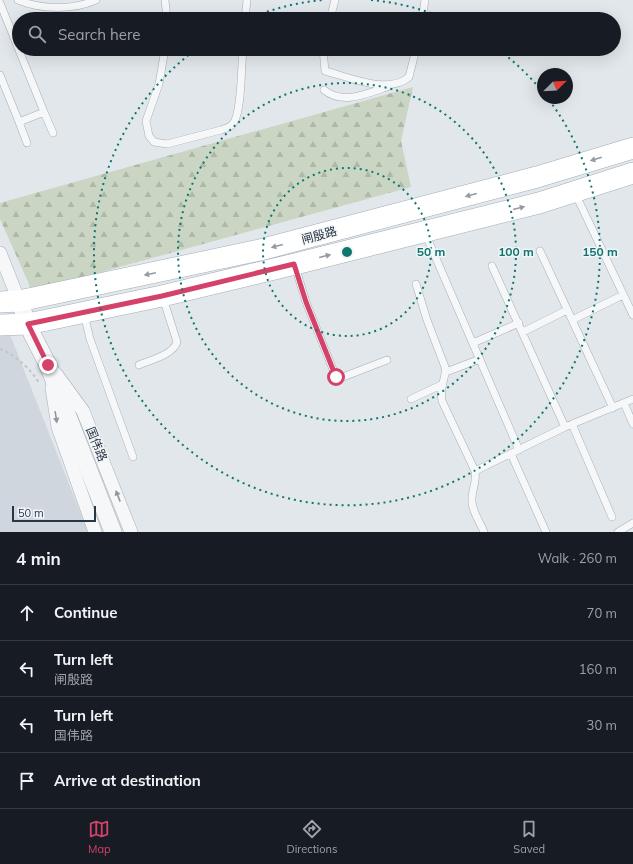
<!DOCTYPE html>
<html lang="en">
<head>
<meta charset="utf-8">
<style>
  body { margin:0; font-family:Mulish,"Noto Sans SC",sans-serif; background:#20242c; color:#f1f3f6 }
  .compass { position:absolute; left:537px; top:68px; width:36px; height:36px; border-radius:50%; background:#171b24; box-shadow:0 4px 16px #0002; rotate:66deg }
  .scale { position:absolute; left:12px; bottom:10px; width:84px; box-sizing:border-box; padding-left:4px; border:2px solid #293644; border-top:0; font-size:11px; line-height:14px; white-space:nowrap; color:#293644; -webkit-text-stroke:3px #f2f5f8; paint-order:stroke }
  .stop { position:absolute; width:12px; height:12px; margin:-9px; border:3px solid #d54269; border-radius:50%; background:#fff }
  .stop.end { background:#d54269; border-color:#fff; box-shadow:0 1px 4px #0008 }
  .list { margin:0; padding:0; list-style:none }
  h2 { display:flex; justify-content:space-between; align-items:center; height:52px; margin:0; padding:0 16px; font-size:17px }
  h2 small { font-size:13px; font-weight:400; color:#9ea1a6 }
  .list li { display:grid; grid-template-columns:26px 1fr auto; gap:12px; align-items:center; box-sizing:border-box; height:56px; padding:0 16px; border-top:1px solid #363941 }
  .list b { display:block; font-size:15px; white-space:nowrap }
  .list p { margin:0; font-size:13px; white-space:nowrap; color:#9ea1a6 }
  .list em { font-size:13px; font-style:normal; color:#9ea1a6 }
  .icon { flex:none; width:22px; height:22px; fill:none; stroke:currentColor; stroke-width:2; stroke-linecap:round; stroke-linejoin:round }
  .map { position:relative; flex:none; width:633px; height:532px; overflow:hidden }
  .search { position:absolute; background:#171b24; box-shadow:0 4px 16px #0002; left:12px; right:12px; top:12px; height:44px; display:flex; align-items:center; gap:10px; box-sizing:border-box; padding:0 14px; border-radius:22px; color:#9ea1a6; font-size:15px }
  .sheet { height:276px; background:#171b24 }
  nav { display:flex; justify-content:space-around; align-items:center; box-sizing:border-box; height:56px; border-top:1px solid #363941; background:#171b24; font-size:11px; color:#9ea1a6 }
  nav a { display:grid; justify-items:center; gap:2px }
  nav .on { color:#d54269 }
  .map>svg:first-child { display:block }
</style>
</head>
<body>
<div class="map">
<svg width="633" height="532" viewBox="0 0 633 532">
  <defs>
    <pattern id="forest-firs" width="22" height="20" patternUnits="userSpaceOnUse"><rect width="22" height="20" fill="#cad6c3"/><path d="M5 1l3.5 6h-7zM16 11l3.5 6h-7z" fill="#aeb8a9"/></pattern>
  </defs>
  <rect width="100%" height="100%" fill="#e2e7eb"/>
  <path fill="#d0d6dd" d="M9,332L88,532H0V333Z"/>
  <path fill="url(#forest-firs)" d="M413,87L401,141L411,187L32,291L0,219V203Z"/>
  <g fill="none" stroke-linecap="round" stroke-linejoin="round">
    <defs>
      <path id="service" d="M18,0C42,10 73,10 96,0
        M165,0L167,19
        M0,3L44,112L19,122L0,75
        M245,19L247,0
        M330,19L335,0
        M422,19L425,0
        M165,49L159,84L146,121L149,136L154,142L167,144L221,130C226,128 232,127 234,122C242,109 241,66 243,49
        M323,49L325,71C349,77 388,95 409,77L416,49
        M324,90C343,105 366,94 387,87
        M44,112L53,133
        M19,122L27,143
        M575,193L633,315
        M425,233L519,450
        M540,251L613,408
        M295,266L306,302L336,377H343L387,360
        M492,266L565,427
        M416,284L427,320L445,367C447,378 439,385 442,401L475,471C477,482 472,489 472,499C471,510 480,522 484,532
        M84,314L90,339L133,457
        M572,320L623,295
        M523,332L567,310
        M473,343L519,323
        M139,365C150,360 173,355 177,342L163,298
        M446,372L480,359
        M411,399L441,385
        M624,403L633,424
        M572,424L612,517
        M511,454L546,532
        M475,471L565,427L633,399
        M618,532L633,523"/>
      <path id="minor" d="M0,253L19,301
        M56,374L83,411L131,532
        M52,388L58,427L95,532"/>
      <path id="tertiary" d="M19,301L32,334L48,365L113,532"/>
      <path id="primary" d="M0,302L19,301L260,250L537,177L633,148
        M0,325L28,324L162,296L295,264L539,203L633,173"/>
    </defs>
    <use href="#service" stroke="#a7aeb6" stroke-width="8"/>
    <use href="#minor" stroke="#a7aeb6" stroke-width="14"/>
    <use href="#tertiary" stroke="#a7aeb6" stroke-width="18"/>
    <use href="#primary" stroke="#a1adb8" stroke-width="22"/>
    <path stroke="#c0c5ca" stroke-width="2" stroke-dasharray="3 3" stroke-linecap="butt" d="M0,349C14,354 32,370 39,383"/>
    <use href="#service" stroke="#f5f7f9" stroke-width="7"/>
    <use href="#minor" stroke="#f5f7f9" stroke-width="13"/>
    <use href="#tertiary" stroke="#f5f7f9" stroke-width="17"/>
    <use href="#primary" stroke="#fff" stroke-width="21"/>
  </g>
  <defs><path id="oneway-solid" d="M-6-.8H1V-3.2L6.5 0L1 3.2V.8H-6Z"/></defs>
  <g fill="#949aa2">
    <use href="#oneway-solid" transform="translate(596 159) rotate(163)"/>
    <use href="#oneway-solid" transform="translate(471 195) rotate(165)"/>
    <use href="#oneway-solid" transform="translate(519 208) rotate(-14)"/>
    <use href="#oneway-solid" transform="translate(277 246) rotate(165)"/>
    <use href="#oneway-solid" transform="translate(325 256) rotate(-14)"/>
    <use href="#oneway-solid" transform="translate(150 274) rotate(168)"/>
  </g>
  <g fill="#8f969e">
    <use href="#oneway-solid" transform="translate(56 417) rotate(81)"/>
    <use href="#oneway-solid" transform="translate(118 496) rotate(-111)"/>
  </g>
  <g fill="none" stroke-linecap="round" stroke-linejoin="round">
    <path stroke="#d54269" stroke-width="5" d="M48,365L28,324L162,296L294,264L306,302L336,377"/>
  </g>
  <g fill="none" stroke="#0f766e" stroke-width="2" stroke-dasharray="2 4">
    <circle cx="347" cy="252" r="84"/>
    <circle cx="347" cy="252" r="169"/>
    <path d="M250 18A253 253 0 0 1 323 0M371 0A253 253 0 0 1 444 18M499 50A253 253 0 0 1 542 91M549 100A253 253 0 1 1 195 50"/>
  </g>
  <g text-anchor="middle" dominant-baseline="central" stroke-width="3" stroke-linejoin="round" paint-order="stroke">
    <g font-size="12" fill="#293644" stroke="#f2f5f8">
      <text transform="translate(319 235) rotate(-15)">闸殷路</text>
      <text transform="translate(97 444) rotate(68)">国伟路</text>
    </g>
  </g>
  <circle cx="347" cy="252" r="6" fill="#0f766e" stroke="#f2f5f8" stroke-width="2"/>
  <g font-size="12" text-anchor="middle" font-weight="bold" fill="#0f766e" stroke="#f2f5f8" stroke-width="3" stroke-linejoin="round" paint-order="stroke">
    <text x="431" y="256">50 m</text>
    <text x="516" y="256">100 m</text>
    <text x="600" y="256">150 m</text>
  </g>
</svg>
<svg class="compass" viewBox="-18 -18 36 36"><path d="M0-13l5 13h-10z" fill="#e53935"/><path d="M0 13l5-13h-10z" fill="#9ea1a6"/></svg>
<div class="scale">50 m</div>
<div class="stop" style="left:336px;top:377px"></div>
<div class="stop end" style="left:48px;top:365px"></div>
<div class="search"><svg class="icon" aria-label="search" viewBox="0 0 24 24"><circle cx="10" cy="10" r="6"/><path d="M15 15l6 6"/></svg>Search here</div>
</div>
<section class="sheet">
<h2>4 min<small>Walk · 260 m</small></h2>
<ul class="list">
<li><svg class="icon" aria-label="ahead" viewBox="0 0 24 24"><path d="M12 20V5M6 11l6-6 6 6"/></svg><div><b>Continue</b></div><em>70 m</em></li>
<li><svg class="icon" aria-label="left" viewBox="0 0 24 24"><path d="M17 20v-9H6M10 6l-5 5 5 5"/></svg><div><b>Turn left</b><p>闸殷路</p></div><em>160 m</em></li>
<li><svg class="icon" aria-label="left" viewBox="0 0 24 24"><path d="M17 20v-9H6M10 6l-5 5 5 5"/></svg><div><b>Turn left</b><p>国伟路</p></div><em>30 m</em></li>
<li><svg class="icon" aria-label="arrive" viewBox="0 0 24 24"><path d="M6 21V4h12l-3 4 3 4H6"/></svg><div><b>Arrive at destination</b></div></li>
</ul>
</section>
<nav>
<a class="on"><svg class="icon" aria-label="map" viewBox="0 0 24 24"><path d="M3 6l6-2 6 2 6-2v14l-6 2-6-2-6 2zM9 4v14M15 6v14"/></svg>Map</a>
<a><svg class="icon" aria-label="directions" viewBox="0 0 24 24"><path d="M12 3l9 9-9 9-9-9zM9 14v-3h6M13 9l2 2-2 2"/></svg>Directions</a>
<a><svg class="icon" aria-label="saved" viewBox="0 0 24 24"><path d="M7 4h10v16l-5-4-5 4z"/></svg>Saved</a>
</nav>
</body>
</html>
